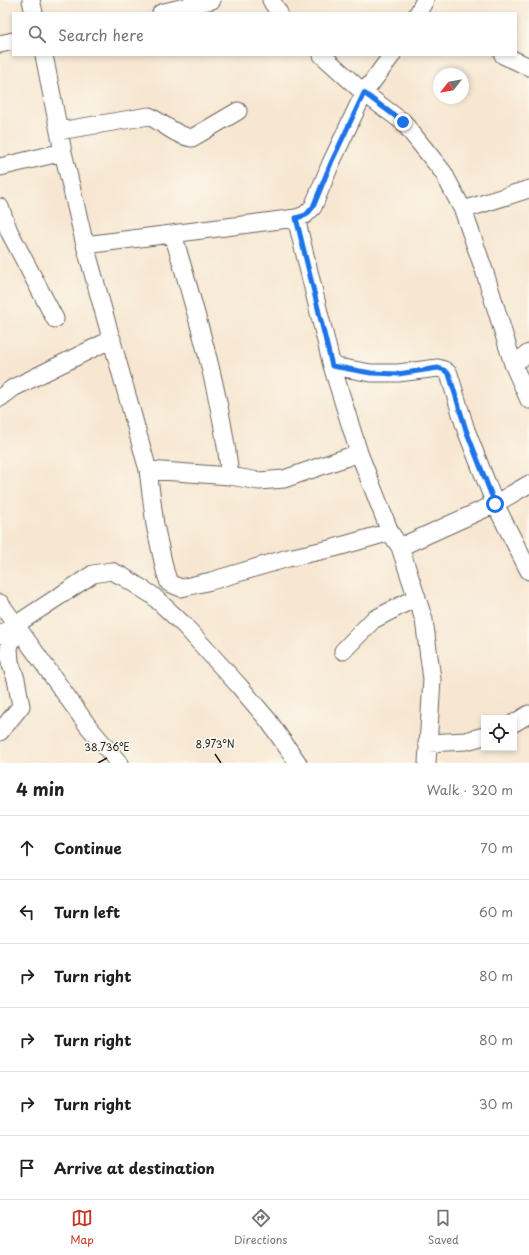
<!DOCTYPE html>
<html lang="en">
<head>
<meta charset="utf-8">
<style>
  body { margin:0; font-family:"Playpen Sans",sans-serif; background:#f2f2f2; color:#202124 }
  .controls { position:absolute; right:12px; bottom:12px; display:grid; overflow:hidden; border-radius:0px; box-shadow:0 2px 6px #0003 }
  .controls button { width:36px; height:36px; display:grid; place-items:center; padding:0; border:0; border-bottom:1px solid #e0e0e0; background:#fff; color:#202124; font:20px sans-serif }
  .compass { position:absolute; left:433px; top:68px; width:36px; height:36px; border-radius:50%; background:#fff; box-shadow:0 2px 6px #0003; rotate:239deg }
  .stop { position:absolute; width:12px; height:12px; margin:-9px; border:3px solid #1a73e8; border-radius:50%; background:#fff }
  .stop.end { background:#1a73e8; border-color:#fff; box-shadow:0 1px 4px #0008 }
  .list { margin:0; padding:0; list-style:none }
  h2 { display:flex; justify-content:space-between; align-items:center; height:52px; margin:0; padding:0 16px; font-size:17px }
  h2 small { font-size:13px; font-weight:400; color:#757577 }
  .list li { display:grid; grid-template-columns:26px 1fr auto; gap:12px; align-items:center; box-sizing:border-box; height:64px; padding:0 16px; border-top:1px solid #e0e0e0 }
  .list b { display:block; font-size:15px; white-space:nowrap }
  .list em { font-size:13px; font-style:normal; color:#757577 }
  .icon { flex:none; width:22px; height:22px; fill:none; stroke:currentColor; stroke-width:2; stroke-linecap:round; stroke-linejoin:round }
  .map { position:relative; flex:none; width:529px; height:763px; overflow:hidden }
  .search { position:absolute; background:#fff; box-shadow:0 2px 6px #0003; left:12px; right:12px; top:12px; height:44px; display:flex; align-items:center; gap:10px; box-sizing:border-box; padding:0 14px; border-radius:0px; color:#757577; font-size:15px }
  .sheet { height:436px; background:#fff }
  nav { display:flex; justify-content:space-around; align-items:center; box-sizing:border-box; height:56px; border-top:1px solid #e0e0e0; background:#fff; font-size:11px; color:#757577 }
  nav a { display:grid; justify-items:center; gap:2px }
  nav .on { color:#c8321e }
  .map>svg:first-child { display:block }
</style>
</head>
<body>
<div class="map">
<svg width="529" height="763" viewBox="0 0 529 763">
  <rect width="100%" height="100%" fill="#fbf7ec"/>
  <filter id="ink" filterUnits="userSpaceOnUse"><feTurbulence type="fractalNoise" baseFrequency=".025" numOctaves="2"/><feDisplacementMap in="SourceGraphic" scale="8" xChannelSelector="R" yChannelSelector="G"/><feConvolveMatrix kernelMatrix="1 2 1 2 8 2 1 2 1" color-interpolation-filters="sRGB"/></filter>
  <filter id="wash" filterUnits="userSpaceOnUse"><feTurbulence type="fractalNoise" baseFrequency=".012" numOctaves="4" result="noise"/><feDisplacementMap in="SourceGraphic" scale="16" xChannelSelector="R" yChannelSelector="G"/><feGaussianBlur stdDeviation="0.9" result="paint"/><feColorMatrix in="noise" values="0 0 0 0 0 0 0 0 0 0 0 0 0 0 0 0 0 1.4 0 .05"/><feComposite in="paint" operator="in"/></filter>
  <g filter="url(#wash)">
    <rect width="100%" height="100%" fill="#f7e7d2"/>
  </g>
  <g filter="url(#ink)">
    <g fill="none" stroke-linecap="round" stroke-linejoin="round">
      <defs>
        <path id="minor" d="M31,0L34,13
          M271,0L279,13
          M161,13L212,0
          M418,13L425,0
          M0,44L13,41
          M44,55L63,152L85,245L148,470L155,525L165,571L169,583L181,588L211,581L288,558L334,548L390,532
          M322,55L364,93L403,122L443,172L463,210L485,273L513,364L529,400
          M503,55L529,67
          M59,131L149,116C163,123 176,136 192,138L238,111
          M0,167L63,152
          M0,207L9,231L55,319
          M463,210L529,189
          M296,218L332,366L359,453L390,532L400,547L424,620L432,679L427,763
          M173,234C196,313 221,393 230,476
          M85,245L296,218L305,215L313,207L331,163L364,93L392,55
          M513,364L529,353
          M332,366L371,373H398L438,368L444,370L449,374L466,430L495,504L529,571
          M0,398L13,388L112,339
          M148,470L230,476L259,481L284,479L359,453
          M400,547L495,504L529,484
          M0,603L88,726L119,763
          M0,635L93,574L111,571L122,576L152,595L184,625L240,687L268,720L298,763
          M343,651L373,620L417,597
          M514,723L529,714
          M0,732L21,706L16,679L10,662L9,648L15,626
          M427,743L466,741L484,736"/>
      </defs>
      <use href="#minor" stroke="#69635c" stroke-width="19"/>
      <use href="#minor" stroke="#fff" stroke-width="17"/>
    </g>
  </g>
  <g fill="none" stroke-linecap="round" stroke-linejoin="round" filter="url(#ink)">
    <path stroke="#1a73e8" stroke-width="5" d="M403,122L364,93L331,163L313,207L306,215L296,218L332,366L371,373L398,374L438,368L444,370L449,374L466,430L495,504"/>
  </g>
  <path fill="none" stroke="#1c1c1c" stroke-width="1.5" d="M215,754L221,763M98,763L107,758"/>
  <g font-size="10" text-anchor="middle" fill="#1c1c1c" stroke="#fbf7ec" stroke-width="3.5" stroke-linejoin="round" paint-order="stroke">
    <text x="215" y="748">8.973°N</text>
    <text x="107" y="751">38.736°E</text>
  </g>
</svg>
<div class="controls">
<button><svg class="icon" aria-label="locate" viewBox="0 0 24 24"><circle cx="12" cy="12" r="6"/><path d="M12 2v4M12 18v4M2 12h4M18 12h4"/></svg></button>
</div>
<svg class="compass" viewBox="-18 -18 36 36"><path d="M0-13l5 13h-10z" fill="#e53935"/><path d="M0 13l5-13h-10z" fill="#757577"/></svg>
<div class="stop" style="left:495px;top:504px"></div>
<div class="stop end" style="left:403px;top:122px"></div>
<div class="search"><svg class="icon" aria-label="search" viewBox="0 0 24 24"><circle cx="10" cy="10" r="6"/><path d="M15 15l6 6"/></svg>Search here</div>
</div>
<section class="sheet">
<h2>4 min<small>Walk · 320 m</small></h2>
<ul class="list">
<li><svg class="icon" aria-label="ahead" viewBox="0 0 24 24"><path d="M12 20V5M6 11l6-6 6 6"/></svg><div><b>Continue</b></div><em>70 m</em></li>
<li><svg class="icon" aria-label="left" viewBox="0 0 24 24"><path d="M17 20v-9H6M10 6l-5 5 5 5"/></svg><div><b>Turn left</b></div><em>60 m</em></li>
<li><svg class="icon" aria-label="right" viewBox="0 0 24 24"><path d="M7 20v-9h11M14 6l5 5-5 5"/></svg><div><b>Turn right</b></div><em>80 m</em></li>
<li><svg class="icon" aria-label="right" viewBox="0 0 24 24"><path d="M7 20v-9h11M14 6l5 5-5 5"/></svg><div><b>Turn right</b></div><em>80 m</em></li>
<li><svg class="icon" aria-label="right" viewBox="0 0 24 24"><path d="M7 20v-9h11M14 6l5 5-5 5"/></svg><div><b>Turn right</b></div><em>30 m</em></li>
<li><svg class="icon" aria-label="arrive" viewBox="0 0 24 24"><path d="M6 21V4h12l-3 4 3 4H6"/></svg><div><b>Arrive at destination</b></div></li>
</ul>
</section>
<nav>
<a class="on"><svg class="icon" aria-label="map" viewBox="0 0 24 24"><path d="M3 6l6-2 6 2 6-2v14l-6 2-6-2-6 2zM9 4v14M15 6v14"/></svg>Map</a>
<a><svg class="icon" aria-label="directions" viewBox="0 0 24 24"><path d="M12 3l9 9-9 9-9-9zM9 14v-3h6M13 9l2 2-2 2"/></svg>Directions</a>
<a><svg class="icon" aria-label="saved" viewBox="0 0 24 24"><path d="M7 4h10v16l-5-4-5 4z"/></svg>Saved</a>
</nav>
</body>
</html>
